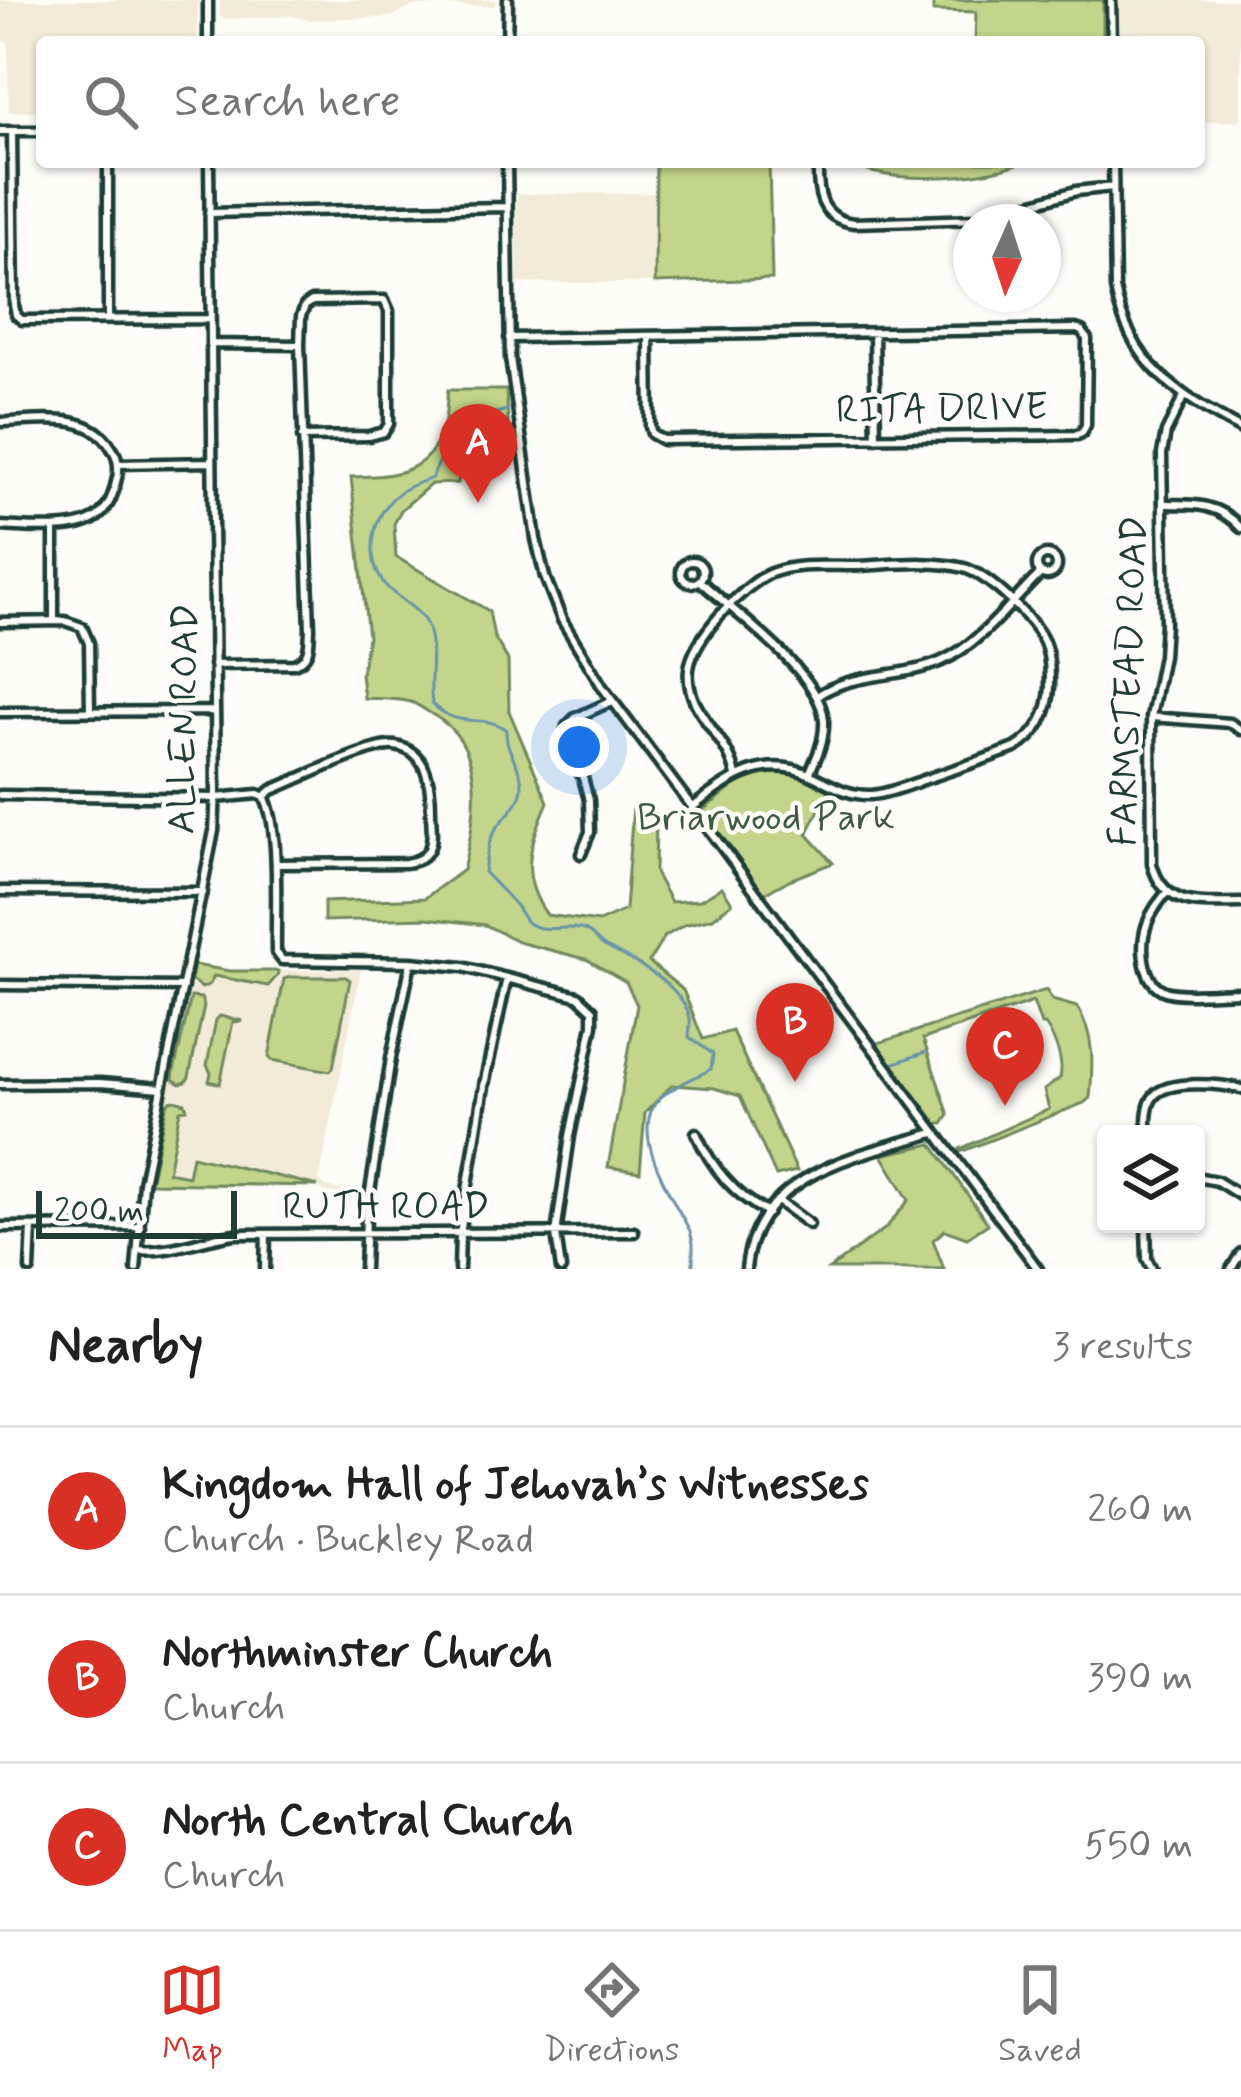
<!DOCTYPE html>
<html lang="en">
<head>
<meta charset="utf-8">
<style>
  body { margin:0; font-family:Mynerve,sans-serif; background:#f2f2f2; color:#202124 }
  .controls { position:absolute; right:36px; bottom:36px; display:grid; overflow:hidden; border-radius:12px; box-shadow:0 3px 9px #0004 }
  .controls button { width:108px; height:108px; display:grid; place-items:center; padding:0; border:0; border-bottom:3px solid #e0e0e0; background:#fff; color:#202124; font:60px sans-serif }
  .compass { position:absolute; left:953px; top:204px; width:108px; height:108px; border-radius:50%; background:#fff; box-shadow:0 3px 9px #0004; rotate:183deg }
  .scale { position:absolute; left:36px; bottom:30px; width:201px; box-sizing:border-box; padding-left:12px; border:6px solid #1f3d34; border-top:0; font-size:33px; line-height:42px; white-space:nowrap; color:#1f3d34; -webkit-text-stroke:9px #fdfcf7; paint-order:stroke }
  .you { position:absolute; left:579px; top:747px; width:42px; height:42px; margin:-30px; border:9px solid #fff; border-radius:50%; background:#1a73e8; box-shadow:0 0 0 18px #1a73e833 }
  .badge { display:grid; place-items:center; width:78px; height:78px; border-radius:50%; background:#d93025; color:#fff; font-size:39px; font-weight:700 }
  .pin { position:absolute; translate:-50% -99px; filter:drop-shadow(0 3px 6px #0008) }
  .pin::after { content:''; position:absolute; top:63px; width:42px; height:36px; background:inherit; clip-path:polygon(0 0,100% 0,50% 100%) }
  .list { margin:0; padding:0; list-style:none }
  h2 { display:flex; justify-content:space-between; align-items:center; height:156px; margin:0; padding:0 48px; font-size:51px }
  h2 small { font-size:39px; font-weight:400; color:#757577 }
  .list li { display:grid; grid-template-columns:78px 1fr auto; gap:36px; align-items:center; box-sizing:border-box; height:168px; padding:0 48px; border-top:3px solid #e0e0e0 }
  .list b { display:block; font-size:45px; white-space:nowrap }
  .list p { margin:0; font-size:39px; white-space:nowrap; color:#757577 }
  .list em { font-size:39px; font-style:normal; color:#757577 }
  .icon { flex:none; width:66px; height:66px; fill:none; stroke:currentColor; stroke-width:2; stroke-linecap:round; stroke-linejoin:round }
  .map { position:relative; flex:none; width:1241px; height:1269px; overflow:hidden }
  .search { position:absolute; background:#fff; box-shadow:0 3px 9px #0004; left:36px; right:36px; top:36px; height:132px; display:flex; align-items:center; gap:30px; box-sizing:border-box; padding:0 42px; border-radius:12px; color:#757577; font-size:45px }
  .sheet { height:660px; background:#fff }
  nav { display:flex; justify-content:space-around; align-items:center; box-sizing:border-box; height:168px; border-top:3px solid #e0e0e0; background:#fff; font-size:33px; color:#757577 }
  nav a { display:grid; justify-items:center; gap:6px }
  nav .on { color:#d93025 }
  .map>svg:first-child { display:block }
</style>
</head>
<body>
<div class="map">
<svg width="1241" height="1269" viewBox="0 0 1241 1269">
  <rect width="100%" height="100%" fill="#fdfcf7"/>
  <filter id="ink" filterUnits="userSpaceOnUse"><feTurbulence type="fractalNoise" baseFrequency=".00833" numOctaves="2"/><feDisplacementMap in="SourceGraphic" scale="24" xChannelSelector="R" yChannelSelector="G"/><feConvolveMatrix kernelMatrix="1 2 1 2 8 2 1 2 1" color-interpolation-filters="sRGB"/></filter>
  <g filter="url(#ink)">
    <path fill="#f3ebd9" d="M0,0H198L197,42H42V111L9,112L8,42L0,41Z
      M220,0H495V6H413L391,17L308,20L292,16L226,19L219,16Z
      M1115,0H1241V121L1199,122V42H1116Z
      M656,193L655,283H517V194Z
      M194,965L230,971L361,970L319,1181L326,1187L365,1193L364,1198L325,1192L318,1186L150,1183Z"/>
    <path fill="#c3d58a" stroke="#71895f" stroke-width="3" d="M933,0H1103V42H975L976,12L933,11Z
      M656,162H769L772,279L655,283Z
      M849,162H1023C985,178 883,187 849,162Z
      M448,390H506L509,437L464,442L458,483L431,484L401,510L394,524L396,557L489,611L494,637L508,660L509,711L548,802C530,844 518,875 547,915L599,922L625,910L633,807L656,818L655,873L671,902L700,900L722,887L732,903L713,918L684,925L664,937L649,962L683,990L703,1039L732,1031L797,1171L776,1176L740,1096L714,1088L672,1085L645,1113L640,1172L608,1167L637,1005L626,982L586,959L522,943L485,925L426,918L324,921V902L425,898L463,870C475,818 490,749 435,716C428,712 419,705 411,702C397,698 378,699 364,698L361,674L368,637L351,477C392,476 429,475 443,428C447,417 446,402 448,390Z
      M770,771L797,775L829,790L807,834L833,863L789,880L764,894L703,810L739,782Z
      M194,965L230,971H278V975L268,986L214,976L210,984L202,988L191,980Z
      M290,977H346L350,980L333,1068L330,1071L272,1060L269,1057L284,979Z
      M1046,990L1052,1000L1077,1007C1095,1035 1093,1065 1090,1098L1084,1103L958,1153L960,1149L1049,1109L1044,1090L1060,1078C1064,1061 1055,1039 1045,1025H1041L1033,1002L923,1039L949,1115L943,1124H936L875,1044Z
      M191,997L201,998L204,1006L189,1077L186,1082L180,1084L173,1079L174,1071Z
      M220,1016L243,1021L233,1022L220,1084L209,1081L211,1073L207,1065L216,1020Z
      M174,1100L185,1103L187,1109L180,1110L168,1172L188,1176L192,1156L318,1186L150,1183L166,1107L170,1101Z
      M932,1144L988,1224L967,1238L945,1230L933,1240L944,1269H829L886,1228L909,1200L882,1155Z"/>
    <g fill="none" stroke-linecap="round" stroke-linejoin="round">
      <path stroke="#6993aa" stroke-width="3" d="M507,410L456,424L432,478C423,482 413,484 405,489C375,506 363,551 382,581C394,599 421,607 428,628C436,653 428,678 432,704C459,731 484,712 506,730C505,752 522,766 522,785C522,807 501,817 493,834C487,845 486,861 484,872C495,884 507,895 517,907C518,909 526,922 528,923C543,934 567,924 584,930C593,933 598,943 606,947C633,961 683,984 690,1019C691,1025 689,1031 689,1037L713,1054L711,1069C695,1078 674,1085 660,1098C626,1131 673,1198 690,1231L693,1243V1269
        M892,1064L926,1052"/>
      <defs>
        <path id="minor" d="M1111,0L1112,42
          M208,42V0
          M507,42L508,0
          M0,131H42
          M12,131L14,305L16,315L22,320L210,319
          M108,162V320
          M507,162L510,358L536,539L545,577L562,620L603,688L1038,1269
          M818,162C817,191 819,219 854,223L978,219L1076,191L1113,187
          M1113,162L1115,289C1130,365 1177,394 1241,429
          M209,213L505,207
          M874,334L876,438
          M509,338L1076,329L1082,331L1087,339L1086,425L1082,433L1077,435L663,440L652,434L650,427L649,337
          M211,344L300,345
          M1184,396L1166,432L1162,454L1165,624L1163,656L1151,717L1152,864C1164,910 1203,903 1241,903
          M0,422C36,422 89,410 111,447C119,458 120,469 116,482C113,497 106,513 92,520C70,532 25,527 0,526
          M118,464L211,462
          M1163,504C1194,504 1219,503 1241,528
          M54,528V620
          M1037 565a10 10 0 1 1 20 0a10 10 0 1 1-20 0Z
          M681 572a11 11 0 1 1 22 0a11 11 0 1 1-22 0Z
          M701,582C735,613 821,674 824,720C825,740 817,757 809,774
          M0,622L65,621L82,627L89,643L90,711
          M214,665L294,664C311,658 309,644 310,629L300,345L301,316L305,306L312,301L384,300L389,311V424L384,432L369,436L302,437
          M817,696C854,671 902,679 942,661C981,643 1010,603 1040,574
          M0,712L215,711
          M1151,717L1230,723L1241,730
          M0,795L216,798L258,794L264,797L272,790C297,780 373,743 395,746C428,751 431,785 431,812C431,824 434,838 429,849C424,859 416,861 406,863L276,864
          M264,797C281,826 275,915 276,952L282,960L411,962L463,967L578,996L593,1010V1025L570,1136L556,1234L561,1269
          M692,808C728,779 764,754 811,775C832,785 848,796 872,795C891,793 909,785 926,779C956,769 986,759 1015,748C1038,735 1049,712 1050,687C1050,672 1050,656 1044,642C1034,619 988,575 964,568C929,559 889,565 853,566C827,566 796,563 771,573C743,585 693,638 689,669C684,713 729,735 736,776
          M581,854L590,832L589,800L583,778L564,742V735L567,726L575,718L612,701
          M0,891L203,892
          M1167,892C1159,902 1151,912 1147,924C1140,944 1141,982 1165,991C1184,997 1221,992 1241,992
          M0,985L183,987
          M0,1084L100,1083L162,1088
          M696,1133C712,1168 733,1194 768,1213
          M1147,1134C1147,1122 1146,1105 1154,1096C1168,1079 1222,1084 1241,1089
          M1196,1177L1217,1181L1241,1196
          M778,1201L809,1224
          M1146,1224L1147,1259L1152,1269
          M0,1227L140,1226
          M139,1250C173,1253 202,1238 235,1234L634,1232
          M30,1269L32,1227
          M136,1269L143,1183L214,831L216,792L209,162
          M265,1269L266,1234
          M364,1269L366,1217L391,1058L411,962
          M459,1269L460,1234L485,1080L507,978
          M746,1269C755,1173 859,1155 934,1133
          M1231,1269L1241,1253"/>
      </defs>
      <use href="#minor" stroke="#1f3d34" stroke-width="15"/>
      <use href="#minor" stroke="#fdfcf7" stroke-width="6"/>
    </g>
  </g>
  <g text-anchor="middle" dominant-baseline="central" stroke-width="9" stroke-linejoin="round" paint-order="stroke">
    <g font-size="39" fill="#1f3d34" stroke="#fdfcf7">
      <text transform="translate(942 410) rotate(-1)">RITA DRIVE</text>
      <text transform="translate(1130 681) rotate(-88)">FARMSTEAD ROAD</text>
      <text transform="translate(185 719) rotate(-89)">ALLEN ROAD</text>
      <text x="386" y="1207">RUTH ROAD</text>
    </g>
    <g font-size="39" fill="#405b45" stroke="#fdfcf7">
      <text x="766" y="818">Briarwood Park</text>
    </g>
  </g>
</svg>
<div class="controls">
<button><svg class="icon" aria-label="layers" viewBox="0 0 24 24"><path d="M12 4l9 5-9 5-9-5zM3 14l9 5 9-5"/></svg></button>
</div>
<svg class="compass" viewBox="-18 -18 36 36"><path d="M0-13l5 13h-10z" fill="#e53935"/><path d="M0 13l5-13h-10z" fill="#757577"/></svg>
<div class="scale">200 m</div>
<div class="you"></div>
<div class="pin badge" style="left:478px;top:503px">A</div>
<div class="pin badge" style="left:795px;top:1082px">B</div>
<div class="pin badge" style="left:1005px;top:1106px">C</div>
<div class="search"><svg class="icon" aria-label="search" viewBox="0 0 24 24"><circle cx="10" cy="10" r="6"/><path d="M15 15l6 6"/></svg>Search here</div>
</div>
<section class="sheet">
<h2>Nearby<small>3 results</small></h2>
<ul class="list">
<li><span class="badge">A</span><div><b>Kingdom Hall of Jehovah’s Witnesses</b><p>Church · Buckley Road</p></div><em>260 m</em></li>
<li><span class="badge">B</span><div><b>Northminster Church</b><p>Church</p></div><em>390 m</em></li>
<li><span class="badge">C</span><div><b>North Central Church</b><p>Church</p></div><em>550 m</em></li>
</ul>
</section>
<nav>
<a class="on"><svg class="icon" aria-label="map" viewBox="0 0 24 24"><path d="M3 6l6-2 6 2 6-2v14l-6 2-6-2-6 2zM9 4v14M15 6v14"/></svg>Map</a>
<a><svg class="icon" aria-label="directions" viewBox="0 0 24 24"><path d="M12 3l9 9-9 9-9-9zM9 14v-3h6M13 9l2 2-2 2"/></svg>Directions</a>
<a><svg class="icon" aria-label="saved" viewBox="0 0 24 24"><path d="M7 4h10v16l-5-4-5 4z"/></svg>Saved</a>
</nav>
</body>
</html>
